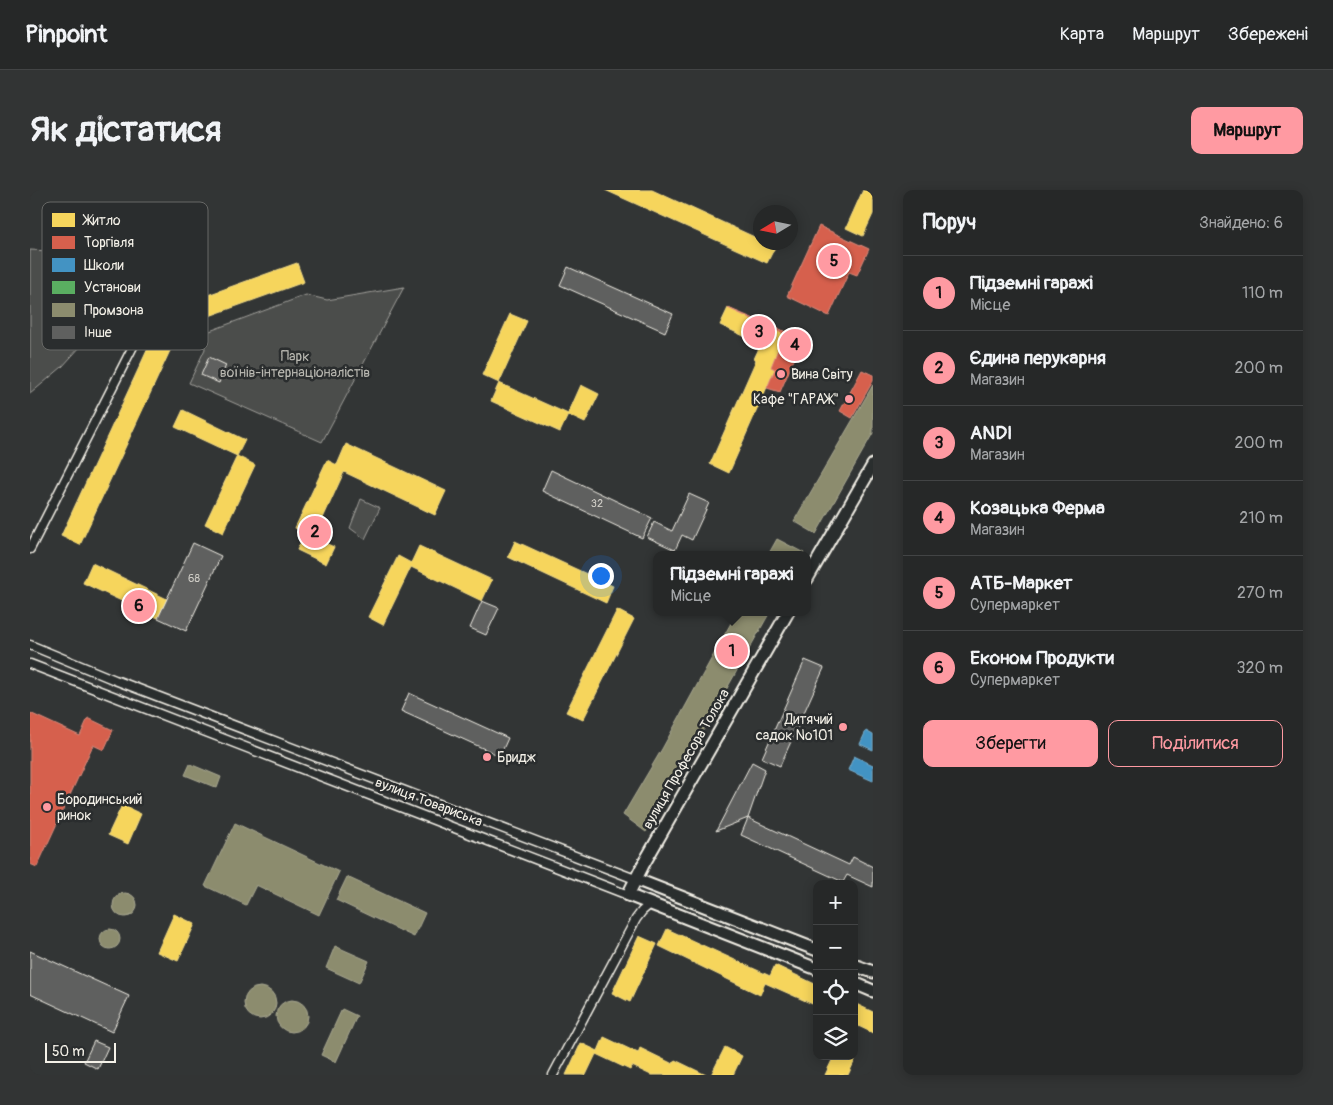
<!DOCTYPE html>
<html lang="uk">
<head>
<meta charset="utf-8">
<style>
  body { margin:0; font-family:Pangolin,sans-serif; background:#323434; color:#f1f3f6 }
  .controls { position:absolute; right:15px; bottom:15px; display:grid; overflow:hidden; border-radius:10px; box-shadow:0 2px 12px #0003 }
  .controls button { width:45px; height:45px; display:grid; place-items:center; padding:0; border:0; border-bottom:1px solid #424445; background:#262828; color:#f1f3f6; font:25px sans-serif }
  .compass { position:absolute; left:723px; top:15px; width:45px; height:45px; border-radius:50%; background:#262828; box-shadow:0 2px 12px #0003; rotate:260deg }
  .scale { position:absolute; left:15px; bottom:12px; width:71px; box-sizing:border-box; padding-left:5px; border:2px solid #f4f1e8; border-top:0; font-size:14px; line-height:18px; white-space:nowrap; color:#f4f1e8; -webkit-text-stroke:4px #2a2d2e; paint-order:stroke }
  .you { position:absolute; left:570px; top:385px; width:18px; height:18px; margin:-12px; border:4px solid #fff; border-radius:50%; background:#1a73e8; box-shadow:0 0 0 8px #1a73e833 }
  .badge { display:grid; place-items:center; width:32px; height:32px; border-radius:50%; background:#ff9aa2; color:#111; font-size:16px; font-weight:700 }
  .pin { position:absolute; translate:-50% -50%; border:2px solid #fff; box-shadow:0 1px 5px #0006 }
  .popup { position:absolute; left:623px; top:361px; width:158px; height:65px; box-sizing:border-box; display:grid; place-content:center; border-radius:10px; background:#262828; filter:drop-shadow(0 1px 4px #0005); font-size:16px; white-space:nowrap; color:#a4a6a8 }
  .popup b { font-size:19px; color:#f1f3f6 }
  .popup::after { content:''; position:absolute; left:50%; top:100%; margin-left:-10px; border:10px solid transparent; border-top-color:#262828 }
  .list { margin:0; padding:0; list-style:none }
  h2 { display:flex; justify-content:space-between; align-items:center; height:65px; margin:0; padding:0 20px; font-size:21px }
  h2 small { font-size:16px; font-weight:400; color:#a4a6a8 }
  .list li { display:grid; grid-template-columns:32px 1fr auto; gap:15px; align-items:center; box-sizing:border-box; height:75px; padding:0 20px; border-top:1px solid #424445 }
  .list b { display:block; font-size:19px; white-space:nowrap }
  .list p { margin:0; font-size:16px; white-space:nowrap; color:#a4a6a8 }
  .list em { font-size:16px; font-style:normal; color:#a4a6a8 }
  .actions { display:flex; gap:10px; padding:15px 20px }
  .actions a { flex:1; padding:11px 0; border:1px solid #ff9aa2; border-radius:10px; text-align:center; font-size:18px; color:#ff9aa2 }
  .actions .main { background:#ff9aa2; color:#111 }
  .icon { flex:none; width:28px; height:28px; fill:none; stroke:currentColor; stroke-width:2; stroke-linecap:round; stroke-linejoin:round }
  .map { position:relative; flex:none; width:843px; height:885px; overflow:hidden; border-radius:10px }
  header { display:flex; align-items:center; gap:30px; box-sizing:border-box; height:70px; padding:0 25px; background:#262828; border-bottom:1px solid #424445 }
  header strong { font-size:24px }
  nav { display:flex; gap:28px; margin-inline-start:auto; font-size:18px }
  .intro { display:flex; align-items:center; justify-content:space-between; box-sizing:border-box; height:120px; padding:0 30px }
  h1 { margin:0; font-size:35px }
  .button { padding:12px 22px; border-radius:10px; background:#ff9aa2; color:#111; font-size:18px; font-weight:700 }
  main { display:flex; gap:30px; padding:0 30px }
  aside { flex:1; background:#262828; border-radius:10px; box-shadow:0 2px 12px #0003 }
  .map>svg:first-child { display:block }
</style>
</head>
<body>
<header>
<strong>Pinpoint</strong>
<nav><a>Карта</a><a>Маршрут</a><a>Збережені</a></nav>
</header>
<div class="intro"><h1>Як дістатися</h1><a class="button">Маршрут</a></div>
<main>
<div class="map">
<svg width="843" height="885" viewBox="0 0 843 885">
  <rect width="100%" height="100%" fill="#323535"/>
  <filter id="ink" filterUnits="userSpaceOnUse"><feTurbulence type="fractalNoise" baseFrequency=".02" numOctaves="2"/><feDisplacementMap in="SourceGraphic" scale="10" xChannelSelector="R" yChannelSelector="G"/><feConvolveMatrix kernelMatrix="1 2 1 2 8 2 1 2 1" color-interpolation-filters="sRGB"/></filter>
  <g filter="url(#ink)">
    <path fill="#4b4d4c" stroke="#a09f9a" d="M0,60L21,61L79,125L32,177L0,204Z
      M374,97L292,252L159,193L175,159L173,149L169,145L276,105L297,110Z
      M331,309L350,318L335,349L320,338Z"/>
    <path fill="#f6d55c" stroke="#f5dd86" d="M575,0H622L731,50V52H736L745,57L737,73Z
      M833,0H843V24L833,46L816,38Z
      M267,73L274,92L168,130L161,111Z
      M698,118L754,144L741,177L745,179L699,283L680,274L726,170L724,169L731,154L690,135Z
      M480,124L497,131L469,193L452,185Z
      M126,141L145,150L50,355L31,346Z
      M469,193L538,224L551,195L569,204L555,233L538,225L530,242L461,211Z
      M153,220L215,250L207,266L145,237Z
      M316,254L416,301L405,325L314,282L284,348L304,357L296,374L267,360L275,343L265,338L297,270L307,275Z
      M207,266L225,275L193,343L175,334Z
      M485,351L583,396L576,413L478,367Z
      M389,356L462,390L452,411L381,377L353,435L338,427L368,366L381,373Z
      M62,373L137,409L128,428L53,393Z
      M587,420L604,429L553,530L536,522Z
      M92,615L111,624L98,654L78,645Z
      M144,724L165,734L148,771L127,762Z
      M637,739L740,786L745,775L787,795V816L735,793L730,805L629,756Z
      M609,746L627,754L600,812L582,803Z
      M824,813L843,822V843L824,834Z
      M574,847L608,863L610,858L643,874L645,870L676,885H621L602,876L600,880L566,864L556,885H536L551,853L568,861Z
      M695,857L712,866L703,885H681Z
      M804,866H816L825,870L818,885H795Z"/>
    <path fill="#d6604d" stroke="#df8c7c" d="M789,36L839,59L827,85L819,82L799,126L757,106Z
      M698,118L773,149L750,202L737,198L745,179L741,177L754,144Z
      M832,180L843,185V191L822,228L810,221Z
      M0,523L50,546L58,528L83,540L74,560L63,555L7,677L0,674Z"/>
    <path fill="#4393c3" stroke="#78afce" d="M836,541L843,545V560L830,554Z
      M824,566L843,575V591L818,580Z"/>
    <path fill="#5aae61" stroke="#88c28a" d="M134,30L144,56L124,64L114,38Z"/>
    <path fill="#8c8c6e" stroke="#abaa93" d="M843,195V243L786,344L764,331Z
      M747,349L774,363L773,365H738Z
      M707,422H740L616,642L593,625L632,559Z
      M160,574L191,587L187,598L155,585Z
      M205,633L309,682L289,725L226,695L216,715L175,696Z
      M317,687L395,723L384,747L306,710Z
      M83 715a12 12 0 1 1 24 0a12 12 0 1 1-24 0Z
      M70 749a10 10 0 1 1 20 0a10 10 0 1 1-20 0Z
      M305,756L339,771L329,793L296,778Z
      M214 813a16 16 0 1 1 32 0a16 16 0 1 1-32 0Z
      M246 826a16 16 0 1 1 32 0a16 16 0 1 1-32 0Z
      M312,819L327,826L306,872L291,865Z"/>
    <path fill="#5f605f" stroke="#f4f1e8" d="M538,77L643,124L635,142L530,95Z
      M179,167L196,175L189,193L171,185Z
      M521,280L622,328L612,348L512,301Z
      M659,304L679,313L662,350L652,345L645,360L617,347L624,332L642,341Z
      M163,353L191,366L156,441L128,428Z
      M452,411L469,418L456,445L440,438Z
      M775,470L794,478L750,576L732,568Z
      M379,503L478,548L470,566L371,521Z
      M722,572L735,579L718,628L686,641Z
      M718,628L819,675L823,667L843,677V697L817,685L813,692L711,645Z
      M0,761L99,806L82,842L0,804Z
      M64,851L78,857L68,879L54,872Z"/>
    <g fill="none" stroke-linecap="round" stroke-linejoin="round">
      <defs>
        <path id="street" d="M0,359L120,123
          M0,455L85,490L605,689
          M0,474L598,705
          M523,885L606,729L612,721L620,714"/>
        <path id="secondary" d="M777,389L843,275
          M758,422L613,675L598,705L787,779
          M605,689L787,760
          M824,775L843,782
          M824,793L843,801"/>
      </defs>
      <use href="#street" stroke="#f4f1e8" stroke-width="11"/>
      <use href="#secondary" stroke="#f4f1e8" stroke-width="15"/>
      <use href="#street" stroke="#2a2d2e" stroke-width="8"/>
      <use href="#secondary" stroke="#2a2d2e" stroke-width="11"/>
    </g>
  </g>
  <g fill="#ff9aa2" stroke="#2a2d2e" stroke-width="2">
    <circle cx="751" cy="184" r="5"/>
    <circle cx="819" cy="209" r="5"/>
    <circle cx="813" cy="537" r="5"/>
    <circle cx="457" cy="567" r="5"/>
    <circle cx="17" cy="617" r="5"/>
  </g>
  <g text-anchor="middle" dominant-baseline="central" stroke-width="5" stroke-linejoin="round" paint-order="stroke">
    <g font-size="11" fill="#cfcdc6">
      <text x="567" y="313">32</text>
      <text x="164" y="388">68</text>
    </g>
    <g font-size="14" fill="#b9b8b1" stroke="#2a2d2e">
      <text x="265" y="166">Парк<tspan x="265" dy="16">воїнів-інтернаціоналістів</tspan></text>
    </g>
    <g font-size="14" fill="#f4f1e8" stroke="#2a2d2e" text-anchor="start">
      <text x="761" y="184">Вина Світу</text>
      <text x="809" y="209" text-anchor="end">Кафе "ГАРАЖ"</text>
      <text x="803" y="529" text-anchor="end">Дитячий<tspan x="803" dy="16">садок №101</tspan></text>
      <text x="467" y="567">Бридж</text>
      <text x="27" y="609">Бородинський<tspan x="27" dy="16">ринок</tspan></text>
    </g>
    <g font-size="14" fill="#f4f1e8" stroke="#2a2d2e">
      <text transform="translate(656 569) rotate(-60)">вулиця Професора Толока</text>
      <text transform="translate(399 612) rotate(21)">вулиця Товариська</text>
    </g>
  </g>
  <rect x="12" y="12" width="166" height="148" rx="8" fill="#2a2d2e" stroke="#676866" stroke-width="1"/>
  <rect x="22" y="23" width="23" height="14" fill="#f6d55c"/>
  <rect x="22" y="46" width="23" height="13" fill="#d6604d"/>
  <rect x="22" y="68" width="23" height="14" fill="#4393c3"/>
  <rect x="22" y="91" width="23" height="13" fill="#5aae61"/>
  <rect x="22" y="113" width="23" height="14" fill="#8c8c6e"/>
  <rect x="22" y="136" width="23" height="13" fill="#5f605f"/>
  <g font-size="14" fill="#f4f1e8">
    <text x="54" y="35">Житло</text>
    <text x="54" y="57">Торгівля</text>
    <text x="54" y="80">Школи</text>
    <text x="54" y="102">Установи</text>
    <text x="54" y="125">Промзона</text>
    <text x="54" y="147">Інше</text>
  </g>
</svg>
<div class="controls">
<button>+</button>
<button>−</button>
<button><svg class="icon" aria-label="locate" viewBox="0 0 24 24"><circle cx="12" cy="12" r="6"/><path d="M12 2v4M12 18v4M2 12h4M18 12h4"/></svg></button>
<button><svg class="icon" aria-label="layers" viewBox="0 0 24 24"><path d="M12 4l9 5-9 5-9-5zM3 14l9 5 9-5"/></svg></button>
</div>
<svg class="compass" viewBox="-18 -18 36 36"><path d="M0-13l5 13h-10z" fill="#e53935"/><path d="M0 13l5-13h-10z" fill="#a4a6a8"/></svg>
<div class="scale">50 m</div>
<div class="you"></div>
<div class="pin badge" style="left:702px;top:461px">1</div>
<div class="popup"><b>Підземні гаражі</b>Місце</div>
<div class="pin badge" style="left:285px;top:342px">2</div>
<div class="pin badge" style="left:729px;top:142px">3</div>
<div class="pin badge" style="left:765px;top:155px">4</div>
<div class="pin badge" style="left:804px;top:71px">5</div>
<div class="pin badge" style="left:109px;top:416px">6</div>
</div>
<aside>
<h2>Поруч<small>Знайдено: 6</small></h2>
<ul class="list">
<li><span class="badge">1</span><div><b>Підземні гаражі</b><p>Місце</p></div><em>110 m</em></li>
<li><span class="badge">2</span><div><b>Єдина перукарня</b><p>Магазин</p></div><em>200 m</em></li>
<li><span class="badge">3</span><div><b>ANDI</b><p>Магазин</p></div><em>200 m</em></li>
<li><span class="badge">4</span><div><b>Козацька Ферма</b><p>Магазин</p></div><em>210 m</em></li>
<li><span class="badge">5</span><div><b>АТБ-Маркет</b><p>Супермаркет</p></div><em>270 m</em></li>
<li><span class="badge">6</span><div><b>Економ Продукти</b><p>Супермаркет</p></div><em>320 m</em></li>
</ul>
<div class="actions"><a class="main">Зберегти</a><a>Поділитися</a></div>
</aside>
</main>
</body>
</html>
